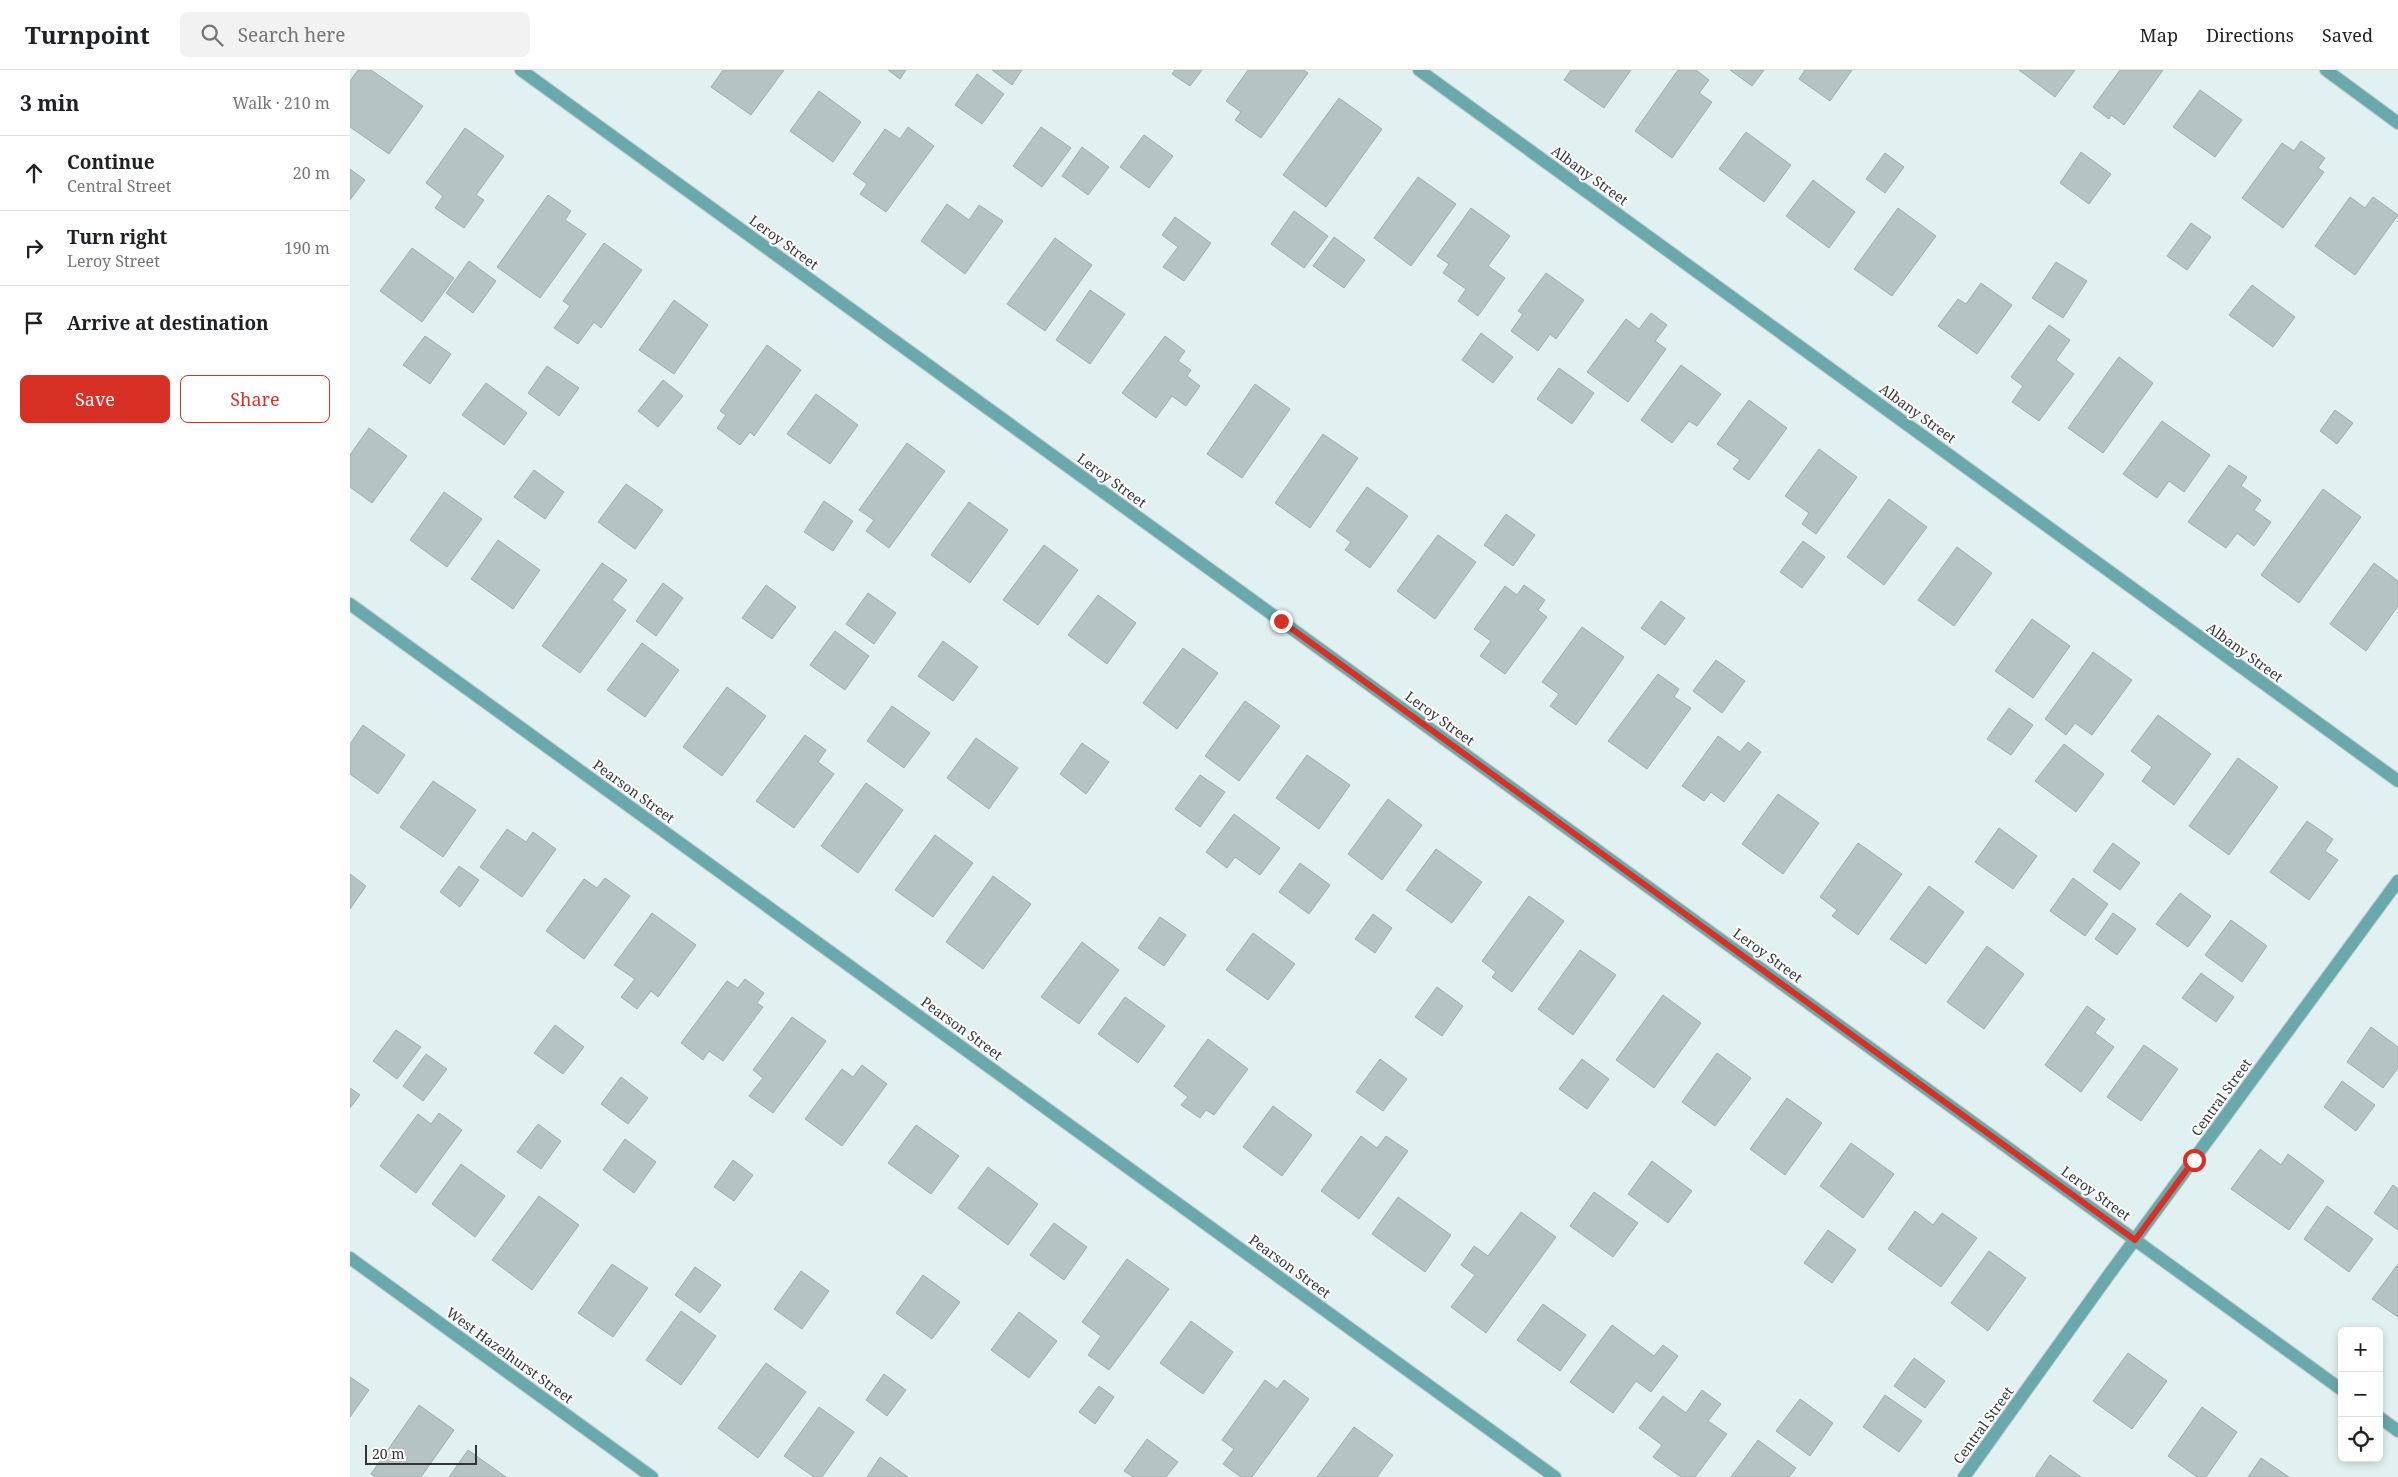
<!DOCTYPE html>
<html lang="en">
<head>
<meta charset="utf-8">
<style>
  body { margin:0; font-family:"Noto Serif",serif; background:#f2f2f2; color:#202124 }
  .controls { position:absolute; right:15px; bottom:15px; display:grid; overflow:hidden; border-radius:8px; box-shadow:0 2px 8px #0003 }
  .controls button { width:45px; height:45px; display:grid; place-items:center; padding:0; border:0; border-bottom:1px solid #e0e0e0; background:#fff; color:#202124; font:25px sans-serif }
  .scale { position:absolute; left:15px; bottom:12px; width:112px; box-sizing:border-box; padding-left:5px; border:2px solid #303636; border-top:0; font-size:14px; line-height:18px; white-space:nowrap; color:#303636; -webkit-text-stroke:4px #fff; paint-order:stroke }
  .stop { position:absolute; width:15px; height:15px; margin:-11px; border:4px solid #d93025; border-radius:50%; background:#fff }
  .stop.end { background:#d93025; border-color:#fff; box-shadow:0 1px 5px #0008 }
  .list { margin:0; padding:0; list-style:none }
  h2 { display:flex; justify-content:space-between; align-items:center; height:65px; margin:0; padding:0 20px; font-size:21px }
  h2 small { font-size:16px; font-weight:400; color:#757577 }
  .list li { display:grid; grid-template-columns:32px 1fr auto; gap:15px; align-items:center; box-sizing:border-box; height:75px; padding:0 20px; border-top:1px solid #e0e0e0 }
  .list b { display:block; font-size:19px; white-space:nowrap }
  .list p { margin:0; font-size:16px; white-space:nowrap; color:#757577 }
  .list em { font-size:16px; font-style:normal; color:#757577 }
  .actions { display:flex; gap:10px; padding:15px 20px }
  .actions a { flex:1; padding:11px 0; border:1px solid #d93025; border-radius:8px; text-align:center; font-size:18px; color:#d93025 }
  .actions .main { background:#d93025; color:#fff }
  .icon { flex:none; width:28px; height:28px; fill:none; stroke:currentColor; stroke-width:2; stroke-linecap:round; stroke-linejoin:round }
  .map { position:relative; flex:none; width:2048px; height:1407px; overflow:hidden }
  header { display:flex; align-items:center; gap:30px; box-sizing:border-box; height:70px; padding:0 25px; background:#fff; border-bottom:1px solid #e0e0e0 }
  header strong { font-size:24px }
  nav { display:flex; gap:28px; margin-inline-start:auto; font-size:18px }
  .search { width:350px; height:45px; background:#f2f2f2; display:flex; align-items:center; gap:12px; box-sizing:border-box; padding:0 18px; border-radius:8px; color:#757577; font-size:19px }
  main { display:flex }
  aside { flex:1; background:#fff }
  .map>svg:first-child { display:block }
</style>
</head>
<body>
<header>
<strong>Turnpoint</strong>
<div class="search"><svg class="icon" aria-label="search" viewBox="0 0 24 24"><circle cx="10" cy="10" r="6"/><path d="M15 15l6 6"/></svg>Search here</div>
<nav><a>Map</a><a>Directions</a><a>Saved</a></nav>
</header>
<main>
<aside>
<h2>3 min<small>Walk · 210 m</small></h2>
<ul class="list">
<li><svg class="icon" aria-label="ahead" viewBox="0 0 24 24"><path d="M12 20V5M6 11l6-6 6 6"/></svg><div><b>Continue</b><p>Central Street</p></div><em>20 m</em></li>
<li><svg class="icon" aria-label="right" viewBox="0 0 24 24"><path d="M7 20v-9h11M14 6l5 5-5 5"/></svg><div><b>Turn right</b><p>Leroy Street</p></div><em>190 m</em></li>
<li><svg class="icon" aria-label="arrive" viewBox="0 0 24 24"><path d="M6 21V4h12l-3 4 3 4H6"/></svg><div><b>Arrive at destination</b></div></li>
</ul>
<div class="actions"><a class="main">Save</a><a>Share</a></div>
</aside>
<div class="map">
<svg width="2048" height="1407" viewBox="0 0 2048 1407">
  <rect width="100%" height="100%" fill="#e1f0f0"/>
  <path fill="#b5c3c3" stroke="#9fadad" d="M8,0H21L73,36L39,84L0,57V11Z
    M373,0H434L401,45L361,17Z
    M538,0H556L550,9Z
    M642,0H672L662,15Z
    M825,0H852L840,16L822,4Z
    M898,0H954L958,3L911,68L885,50L891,42L876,31Z
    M1221,0H1281L1254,38L1214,10Z
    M1328,0H1346L1359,10L1349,23L1362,32L1322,88L1285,61Z
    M1380,0H1414L1402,16Z
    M1455,0H1502L1480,31L1449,9Z
    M1669,0H1725L1705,27Z
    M1770,0H1813L1774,55L1761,45L1759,49L1743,37Z
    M627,4L654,24L632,54L605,35Z
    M1850,20L1892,50L1865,87L1823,57Z
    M469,21L511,52L483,92L440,61Z
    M989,28L1032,59L976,137L933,105Z
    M558,57L584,76L536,142L510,124L517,114L503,104L535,59L550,69Z
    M691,57L721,78L692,117L663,96Z
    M115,58L154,86L126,125L134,130L114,158L85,138L93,126L76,113Z
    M1396,62L1441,95L1414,132L1369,99Z
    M794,65L823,86L799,118L770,97Z
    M1951,71L1975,88L1968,98L1974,102L1933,158L1892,128L1932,73L1944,81Z
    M732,77L759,97L738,125L712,106Z
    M1731,82L1761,104L1739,134L1710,113Z
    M1535,83L1554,97L1535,123L1516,109Z
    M0,99L15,110L0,130Z
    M1068,107L1106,134L1061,196L1024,168Z
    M1463,110L1505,142L1479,178L1436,146Z
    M198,125L221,141L215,150L236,164L190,228L147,197Z
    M2000,127L2015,138L2023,127L2048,145L2005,205L1965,176Z
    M597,134L619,150L629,135L653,151L615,204L571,171Z
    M1121,138L1160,166L1138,196L1155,208L1128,246L1108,231L1116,219L1093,203L1099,194L1087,186Z
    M1548,138L1586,166L1542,226L1504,199Z
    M944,141L978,166L954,198L921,174Z
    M825,147L861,173L834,211L813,197L828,177L812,165Z
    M1841,153L1861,167L1837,200L1817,186Z
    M984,167L1015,190L994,218L963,196Z
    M705,168L742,195L695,261L657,234Z
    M254,173L292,200L251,258L244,252L228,274L204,258L220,236L213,231Z
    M62,178L104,208L72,252L30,221Z
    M119,191L146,211L123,243L96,223Z
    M1706,192L1737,211L1713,248L1682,228Z
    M1196,203L1234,230L1206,269L1200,264L1188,281L1161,261L1173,244L1168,241Z
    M1631,213L1662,235L1627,284L1588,256L1608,229L1616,234Z
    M1902,215L1945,247L1923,277L1879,245Z
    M740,220L775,244L740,294L706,270Z
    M324,230L358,255L324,304L289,280Z
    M1301,243L1317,255L1305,271L1316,279L1278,332L1237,302L1276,249L1289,259Z
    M1699,255L1720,270L1706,290L1724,304L1689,351L1662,332L1673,316L1661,307Z
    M1131,263L1163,287L1143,313L1112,290Z
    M75,266L101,284L80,314L53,295Z
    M815,266L835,281L828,291L841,300L837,306L850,316L836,336L822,326L806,348L772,323Z
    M417,275L451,300L404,366L400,362L390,375L367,358L376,345L370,341Z
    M1769,287L1803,313L1753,383L1718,358Z
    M1331,295L1371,324L1347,356L1339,351L1322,373L1291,350Z
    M197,296L229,318L209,346L178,323Z
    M1209,298L1244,323L1222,354L1187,329Z
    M313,310L333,326L308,357L288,341Z
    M136,313L177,343L154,375L112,345Z
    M905,314L940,339L892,408L857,384Z
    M466,324L508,355L480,394L437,364Z
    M1399,330L1437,358L1399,410L1383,399L1390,390L1367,374Z
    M1985,340L2003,353L1987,374L1970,361Z
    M1812,351L1860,385L1834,422L1819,411L1807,428L1773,404Z
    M19,358L57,386L22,433L0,417V385Z
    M973,364L1008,388L960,458L925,433Z
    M557,373L595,401L539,478L516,461L524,450L509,440Z
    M1469,379L1507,407L1466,464L1452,454L1459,443L1435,426Z
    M1879,395L1897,407L1891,416L1911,430L1904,440L1921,452L1904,476L1887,463L1876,478L1838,452Z
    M184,400L214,422L195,449L164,427Z
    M276,414L313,440L285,479L248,452Z
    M1017,417L1058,446L1020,498L995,480L1001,472L986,461Z
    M1973,419L2011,447L1949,533L1911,505Z
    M94,422L132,449L97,497L60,470Z
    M1539,429L1577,457L1534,515L1497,487Z
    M474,431L503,451L483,481L454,462Z
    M619,432L658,460L620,513L581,485Z
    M1156,444L1185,465L1163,496L1134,475Z
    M1088,465L1126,492L1085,549L1047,521Z
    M148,470L190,500L163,539L121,509Z
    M1453,471L1475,487L1452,518L1430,502Z
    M694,475L728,500L688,555L653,530Z
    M1607,477L1642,503L1604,556L1568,530Z
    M252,493L277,510L262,530L276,540L230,603L192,576Z
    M2024,493L2048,511V536L2016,581L1980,554Z
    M313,513L333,528L306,566L286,551Z
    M416,515L446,537L422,569L392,548Z
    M1174,515L1195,530L1188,540L1197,547L1155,604L1130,586L1141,571L1124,559L1155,516L1167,525Z
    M518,523L546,543L524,574L496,554Z
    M748,525L786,553L757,594L718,565Z
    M1311,531L1335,548L1315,575L1291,558Z
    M1682,549L1720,576L1683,628L1645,601Z
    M1232,557L1274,587L1226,655L1200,636L1209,624L1192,612Z
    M485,561L519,586L495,620L460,595Z
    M593,571L628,597L603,631L568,606Z
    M292,573L329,600L295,647L257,620Z
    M833,578L868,603L827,659L793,633Z
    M1743,582L1782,610L1742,665L1725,653L1716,665L1695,649Z
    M1366,590L1395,611L1372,643L1343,621Z
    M1308,604L1329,619L1324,627L1341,638L1297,699L1258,671Z
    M377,617L416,646L372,706L333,677Z
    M895,631L930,656L889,711L855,686Z
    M542,636L580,663L554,698L517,671Z
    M1659,638L1683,655L1661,685L1637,669Z
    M1808,645L1861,684L1824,735L1792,711L1802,697L1781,681Z
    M13,655L55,685L28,724L0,704V674Z
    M455,665L476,680L468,692L484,704L444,758L406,731Z
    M1368,666L1390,682L1398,672L1411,682L1374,732L1361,722L1354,731L1332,716Z
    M626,668L668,698L639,739L597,708Z
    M732,673L759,692L736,724L710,704Z
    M1714,674L1754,704L1726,742L1685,711Z
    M957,685L1000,715L969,759L926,728Z
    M1888,688L1928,717L1879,785L1839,756Z
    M850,705L875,722L850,757L825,739Z
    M83,711L126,740L93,787L50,757Z
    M516,713L553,740L508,803L471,776Z
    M1428,724L1469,753L1433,804L1392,774Z
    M1038,729L1072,755L1032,810L998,784Z
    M884,744L930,778L910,805L885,787L877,798L856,782Z
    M1957,751L1983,769L1975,781L1988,790L1959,830L1920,802Z
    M1649,758L1687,786L1663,819L1625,792Z
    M157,759L176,772L183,762L206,779L172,827L130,797Z
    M585,765L623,793L583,847L545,820Z
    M1508,773L1552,804L1508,865L1482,846L1487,840L1470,827Z
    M1763,773L1790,793L1770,820L1743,801Z
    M1086,779L1132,812L1102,853L1056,820Z
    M950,793L980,815L959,844L929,822Z
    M109,796L129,810L110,837L90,822Z
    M0,804L16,816L0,839Z
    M643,806L681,834L633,899L596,872Z
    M255,808L280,826L234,889L196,861L234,809L247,818Z
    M1723,808L1758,834L1735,866L1700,841Z
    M1579,816L1614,842L1576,894L1540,869Z
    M1830,823L1861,846L1838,877L1806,854Z
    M1179,826L1214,851L1162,922L1142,907L1146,902L1132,891Z
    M302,843L346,875L308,927L301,921L287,939L271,927L285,909L264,895Z
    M1763,843L1786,859L1767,885L1745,869Z
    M1023,844L1042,858L1025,883L1005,869Z
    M810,847L836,865L814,896L788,878Z
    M1881,850L1917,876L1892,912L1855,885Z
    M903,863L945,894L918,930L876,900Z
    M732,872L769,900L729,954L691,927Z
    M1637,876L1674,904L1634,959L1597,932Z
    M1230,880L1266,905L1223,965L1188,939Z
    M1851,903L1884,927L1866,952L1832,928Z
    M395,909L414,923L407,933L413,937L373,991L359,981L353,990L331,973L377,911L388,918Z
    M1087,917L1113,936L1092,966L1065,947Z
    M1313,925L1351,953L1304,1018L1266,990Z
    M775,927L815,956L788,993L748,964Z
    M1737,936L1755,949L1745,963L1764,977L1731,1022L1695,995Z
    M442,947L476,971L423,1043L399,1026L413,1008L403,1000Z
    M205,955L234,977L213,1004L184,983Z
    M2021,957L2048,977V998L2033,1018L1997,992Z
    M46,960L71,977L47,1009L23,991Z
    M858,969L898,999L864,1045L856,1040L850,1048L831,1035L838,1027L824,1016Z
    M1794,975L1828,999L1791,1051L1757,1027Z
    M1367,983L1401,1008L1365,1056L1332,1032Z
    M76,984L97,999L73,1031L53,1016Z
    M1030,989L1057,1009L1033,1041L1006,1022Z
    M1232,989L1259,1009L1237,1039L1209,1019Z
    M512,995L537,1014L492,1076L455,1049L492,999L503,1007Z
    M271,1007L298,1028L278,1054L251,1034Z
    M1992,1011L2025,1035L2006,1061L1974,1037Z
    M0,1018L10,1025L0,1038Z
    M1437,1028L1472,1053L1435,1105L1400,1079Z
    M923,1036L962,1065L932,1106L893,1077Z
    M89,1043L112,1060L66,1123L30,1096L68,1044L81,1054Z
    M188,1054L211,1071L191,1099L167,1082Z
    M566,1055L609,1086L581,1124L538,1093Z
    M1011,1066L1027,1078L1036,1066L1058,1081L1009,1149L971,1121Z
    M275,1069L306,1092L284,1123L253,1100Z
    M1501,1073L1544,1104L1513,1148L1470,1116Z
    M1910,1079L1931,1095L1938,1084L1974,1111L1939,1160L1881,1119Z
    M383,1090L403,1105L384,1131L364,1117Z
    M1302,1091L1342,1121L1318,1153L1278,1124Z
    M111,1094L155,1126L125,1167L82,1134Z
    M638,1097L688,1134L658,1175L608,1138Z
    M2043,1115L2048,1119V1160L2024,1143Z
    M1244,1122L1288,1153L1263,1187L1220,1156Z
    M189,1126L229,1155L182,1220L142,1190Z
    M1048,1127L1101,1165L1075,1202L1022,1164Z
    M1977,1136L2023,1169L1999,1202L1954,1169Z
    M1565,1141L1583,1155L1592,1143L1627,1168L1591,1217L1538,1179Z
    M1171,1142L1206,1167L1136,1263L1101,1237L1125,1205L1111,1195L1124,1176L1138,1186Z
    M704,1153L737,1177L714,1210L680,1185Z
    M1478,1160L1506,1180L1482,1213L1454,1193Z
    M1639,1181L1676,1208L1638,1261L1601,1233Z
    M777,1189L819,1219L759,1300L738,1285L751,1266L732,1252Z
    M262,1194L298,1218L263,1267L228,1243Z
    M2048,1194V1247L2022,1229Z
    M345,1197L371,1215L350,1243L325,1225Z
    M451,1201L479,1221L452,1259L424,1239Z
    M573,1205L610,1232L582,1269L546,1243Z
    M1193,1234L1236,1265L1210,1301L1167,1270Z
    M331,1241L366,1266L331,1315L296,1290Z
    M669,1242L707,1271L679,1308L641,1280Z
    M841,1251L883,1282L853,1324L810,1293Z
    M1262,1255L1304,1286L1313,1275L1328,1286L1301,1322L1286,1311L1263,1343L1220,1312Z
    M1778,1283L1817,1311L1782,1359L1743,1331Z
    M1564,1288L1595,1311L1575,1338L1544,1316Z
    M416,1293L456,1322L408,1388L368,1358Z
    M534,1304L556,1320L537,1346L516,1330Z
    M0,1307L19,1320L0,1347Z
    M915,1310L927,1319L934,1310L959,1329L902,1407H891L873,1394L884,1379L872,1370Z
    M749,1316L764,1327L745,1354L729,1342Z
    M1352,1320L1371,1334L1358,1351L1377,1364L1345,1407H1331L1303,1387L1312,1375L1289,1358L1313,1326L1336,1343Z
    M1535,1325L1572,1351L1549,1382L1513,1357Z
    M1450,1329L1483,1353L1460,1386L1426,1361Z
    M69,1335L104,1360L71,1407H26L21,1404Z
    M469,1337L504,1362L472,1407H464L434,1386Z
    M1852,1337L1887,1362L1856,1407H1847L1818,1386Z
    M1004,1357L1043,1385L1027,1407H967Z
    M797,1369L828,1392L816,1407H783L774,1401Z
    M1408,1370L1446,1398L1439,1407H1381Z
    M118,1380L156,1407H99Z
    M1700,1385L1731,1407H1685Z
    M530,1387L558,1407H517Z
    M1911,1388L1939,1407H1898Z"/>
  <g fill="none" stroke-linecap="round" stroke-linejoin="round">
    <defs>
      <path id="minor" d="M171,0L1992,1320
        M1069,0L2048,711
        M1976,0L2048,53
        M0,534L1205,1407
        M0,1188L302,1407
        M2029,1347L2048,1361
        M1614,1407L1758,1206L2048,811"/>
    </defs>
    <use href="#minor" stroke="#becbcb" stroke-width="14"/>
    <use href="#minor" stroke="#69a9ab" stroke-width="12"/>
  </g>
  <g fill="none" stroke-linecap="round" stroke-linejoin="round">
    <path stroke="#d93025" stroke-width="6" d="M931,551L1785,1170L1844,1090"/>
  </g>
  <g text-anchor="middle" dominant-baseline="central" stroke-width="4" stroke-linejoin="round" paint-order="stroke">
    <g font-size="14" fill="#303636" stroke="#fff">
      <text transform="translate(1240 105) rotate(36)">Albany Street</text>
      <text transform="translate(434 172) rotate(36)">Leroy Street</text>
      <text transform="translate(1568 343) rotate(36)">Albany Street</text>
      <text transform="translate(762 410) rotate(36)">Leroy Street</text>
      <text transform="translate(1895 582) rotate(36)">Albany Street</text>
      <text transform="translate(1090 648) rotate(36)">Leroy Street</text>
      <text transform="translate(284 721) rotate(36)">Pearson Street</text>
      <text transform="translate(1418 885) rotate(36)">Leroy Street</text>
      <text transform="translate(612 958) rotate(36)">Pearson Street</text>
      <text transform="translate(1871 1027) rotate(-54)">Central Street</text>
      <text transform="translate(1746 1123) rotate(36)">Leroy Street</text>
      <text transform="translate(940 1196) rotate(36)">Pearson Street</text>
      <text transform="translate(160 1285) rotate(36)">West Hazelhurst Street</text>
      <text transform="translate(1633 1355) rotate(-54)">Central Street</text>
    </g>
  </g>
</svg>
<div class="controls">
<button>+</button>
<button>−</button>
<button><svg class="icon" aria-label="locate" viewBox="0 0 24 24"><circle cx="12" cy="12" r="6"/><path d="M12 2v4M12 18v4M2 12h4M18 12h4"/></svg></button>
</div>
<div class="scale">20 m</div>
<div class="stop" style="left:1844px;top:1090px"></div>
<div class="stop end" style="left:931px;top:551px"></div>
</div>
</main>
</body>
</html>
